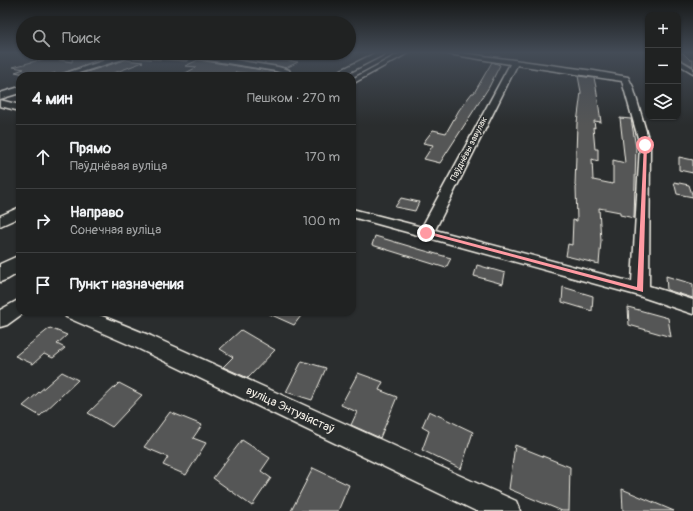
<!DOCTYPE html>
<html lang="ru">
<head>
<meta charset="utf-8">
<style>
  body { margin:0; font-family:Pangolin,sans-serif; background:#282a2a; color:#f1f3f6 }
  .controls { position:absolute; right:12px; top:12px; display:grid; overflow:hidden; border-radius:8px; box-shadow:0 1px 3px #0004 }
  .controls button { width:36px; height:36px; display:grid; place-items:center; padding:0; border:0; border-bottom:1px solid #3d3f40; background:#202222; color:#f1f3f6; font:20px sans-serif }
  .stop { position:absolute; width:12px; height:12px; margin:-9px; border:3px solid #ff9aa2; border-radius:50%; background:#fff }
  .stop.end { background:#ff9aa2; border-color:#fff; box-shadow:0 1px 4px #0008 }
  .list { margin:0; padding:0; list-style:none }
  h2 { display:flex; justify-content:space-between; align-items:center; height:52px; margin:0; padding:0 16px; font-size:17px }
  h2 small { font-size:13px; font-weight:400; color:#a2a4a5 }
  .list li { display:grid; grid-template-columns:26px 1fr auto; gap:12px; align-items:center; box-sizing:border-box; height:64px; padding:0 16px; border-top:1px solid #3d3f40 }
  .list b { display:block; font-size:15px; white-space:nowrap }
  .list p { margin:0; font-size:13px; white-space:nowrap; color:#a2a4a5 }
  .list em { font-size:13px; font-style:normal; color:#a2a4a5 }
  .icon { flex:none; width:22px; height:22px; fill:none; stroke:currentColor; stroke-width:2; stroke-linecap:round; stroke-linejoin:round }
  .map { position:relative; flex:none; width:693px; height:511px; overflow:hidden }
  .search { position:absolute; background:#202222; box-shadow:0 1px 3px #0004; left:16px; top:16px; width:340px; height:44px; display:flex; align-items:center; gap:10px; box-sizing:border-box; padding:0 14px; border-radius:22px; color:#a2a4a5; font-size:15px }
  .panel { position:absolute; background:#202222; box-shadow:0 1px 3px #0004; left:16px; top:72px; width:340px; height:244px; border-radius:12px }
  .map>svg:first-child { display:block }
</style>
</head>
<body>
<div class="map">
<svg width="693" height="511" viewBox="0 0 693 511">
  <rect width="100%" height="100%" fill="#2a2d2e"/>
  <filter id="ink" filterUnits="userSpaceOnUse"><feTurbulence type="fractalNoise" baseFrequency=".025" numOctaves="2"/><feDisplacementMap in="SourceGraphic" scale="8" xChannelSelector="R" yChannelSelector="G"/><feConvolveMatrix kernelMatrix="1 2 1 2 8 2 1 2 1" color-interpolation-filters="sRGB"/></filter>
  <g filter="url(#ink)">
    <path fill="#555756" stroke="#f4f1e8" d="M73,53H110V55L56,76L55,73L45,76H34L15,72L24,69L13,67L47,58L72,62Z
      M213,53H234L298,62L286,68L210,55Z
      M678,53H683L690,60H693V66L678,58Z
      M125,60L143,62L106,76H74Z
      M198,60L276,72L269,76L235,72V76H180L197,67L185,66Z
      M492,62L500,65L489,87L440,163L424,159L433,145L423,143L433,130L446,133L459,110L472,93H474Z
      M578,76L594,78L596,87L601,122L594,121L595,128L593,127L595,149H598V161L592,159L593,180L613,184V160L625,163L620,118L631,119L636,147L634,218L620,215V212L599,208L601,241L599,264L566,256L568,244L572,245L573,220L577,221L576,187L575,186L577,123L581,92Z
      M679,157L693,160V173L679,170Z
      M674,182L689,185L693,197L677,194Z
      M401,198L419,202L415,211L395,207Z
      M375,236L422,250L451,258L446,268L372,245Z
      M477,265L505,273L503,284L474,276Z
      M666,276L693,284V298L667,290Z
      M563,287L593,296L592,311L562,302Z
      M628,307L668,318L671,337L629,325Z
      M265,312H304L294,325Z
      M50,328L67,335L57,344L65,348L53,358L44,354L33,364L15,356Z
      M241,330L275,350L248,378L223,367L233,357L220,349Z
      M302,361L326,368L312,400L286,392Z
      M62,372L78,380L40,416L23,406Z
      M358,373L383,382L379,390L397,397L380,438L351,425L357,412L341,405Z
      M119,383L142,395L112,427L88,413Z
      M429,411L473,432L461,469L422,450L429,431L422,427Z
      M170,412L202,425L193,438L206,443L186,475L163,465L168,457L144,447Z
      M242,440L270,458L261,471L271,478L252,506L213,478Z
      M515,445L570,467L569,511H562L509,489Z
      M313,468L349,485L338,511H291Z
      M622,489L674,511H623Z"/>
    <g fill="none" stroke-linecap="round" stroke-linejoin="round">
      <defs>
        <path id="minor" d="M127,53L179,55L173,53H190L278,67L289,70L291,76H283L282,73L276,71L190,57L187,60L129,57L69,76H57Z
          M400,53H408L352,84V79Z
          M443,53H462L594,71L628,77L633,87L650,145L649,286L693,300V314L636,295L352,217V209L422,227L510,64ZM517,65L622,81L640,145L632,282L435,230Z
          M678,59L693,68V73L678,64Z
          M20,87V93L0,99V93Z
          M0,100L20,105V111L0,106Z
          M20,207V217L0,226V216Z
          M20,299V312H25L7,325L0,327V310Z
          M64,312H92L151,336L516,501L520,511H476L137,348L66,317Z"/>
        <path id="major" d="M375,53H387L342,76H329Z
          M20,255V272L8,279L0,282V264Z"/>
      </defs>
      <use href="#minor" stroke="#f4f1e8" stroke-width="3"/>
      <use href="#major" stroke="#f4f1e8" stroke-width="3"/>
      <use href="#minor" fill="#2a2d2e" fill-rule="evenodd"/>
      <use href="#major" fill="#2a2d2e" fill-rule="evenodd"/>
    </g>
  </g>
  <linearGradient id="sky" x2="0" y2="1"><stop stop-color="#171919"/><stop offset="0.42" stop-color="#444c57"/><stop offset="1" stop-color="#444c57" stop-opacity="0"/></linearGradient>
  <rect width="693" height="125" fill="url(#sky)"/>
  <path fill="#ff9aa2" d="M644,144L647,145L643,292L423,233L426,231L637,287Z"/>
  <g text-anchor="middle" dominant-baseline="central" stroke-width="3" stroke-linejoin="round" paint-order="stroke">
    <g font-size="9" fill="#f4f1e8" stroke="#2a2d2e">
      <text transform="translate(469 149) rotate(-63)">Паўднёвы завулак</text>
    </g>
    <g font-size="12" fill="#f4f1e8" stroke="#2a2d2e">
      <text transform="translate(290 410) rotate(25)">вуліца Энтузіястаў</text>
    </g>
  </g>
</svg>
<div class="controls">
<button>+</button>
<button>−</button>
<button><svg class="icon" aria-label="layers" viewBox="0 0 24 24"><path d="M12 4l9 5-9 5-9-5zM3 14l9 5 9-5"/></svg></button>
</div>
<div class="stop" style="left:645px;top:145px"></div>
<div class="stop end" style="left:426px;top:233px"></div>
<div class="search"><svg class="icon" aria-label="search" viewBox="0 0 24 24"><circle cx="10" cy="10" r="6"/><path d="M15 15l6 6"/></svg>Поиск</div>
<section class="panel">
<h2>4 мин<small>Пешком · 270 m</small></h2>
<ul class="list">
<li><svg class="icon" aria-label="ahead" viewBox="0 0 24 24"><path d="M12 20V5M6 11l6-6 6 6"/></svg><div><b>Прямо</b><p>Паўднёвая вуліца</p></div><em>170 m</em></li>
<li><svg class="icon" aria-label="right" viewBox="0 0 24 24"><path d="M7 20v-9h11M14 6l5 5-5 5"/></svg><div><b>Направо</b><p>Сонечная вуліца</p></div><em>100 m</em></li>
<li><svg class="icon" aria-label="arrive" viewBox="0 0 24 24"><path d="M6 21V4h12l-3 4 3 4H6"/></svg><div><b>Пункт назначения</b></div></li>
</ul>
</section>
</div>
</body>
</html>
